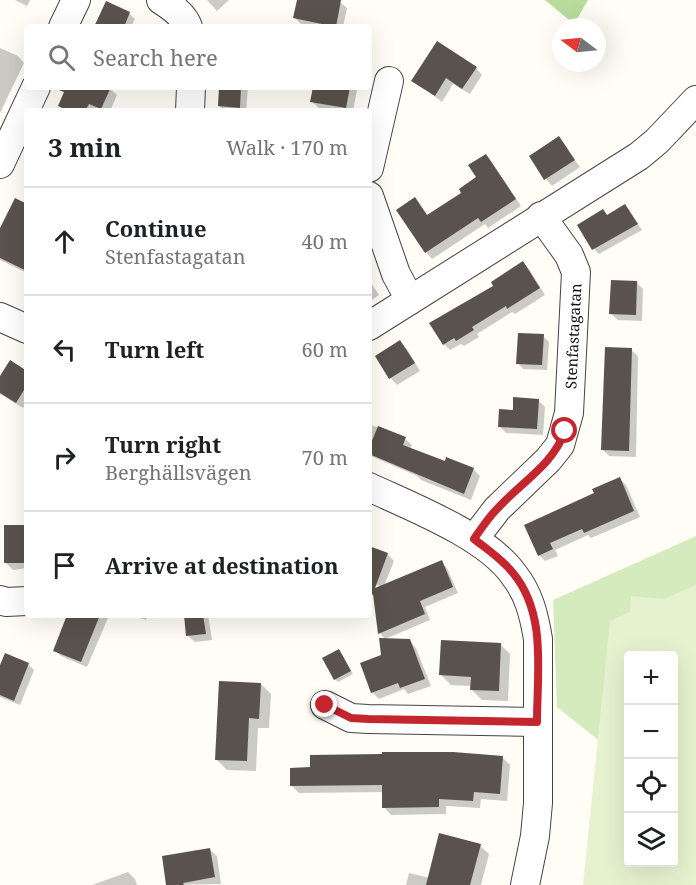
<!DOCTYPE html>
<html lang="en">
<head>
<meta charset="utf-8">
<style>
  body { margin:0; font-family:"Noto Serif",serif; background:#f6f6f6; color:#202124 }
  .controls { position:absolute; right:18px; bottom:18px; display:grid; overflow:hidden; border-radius:6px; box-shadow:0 6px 24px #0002 }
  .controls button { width:54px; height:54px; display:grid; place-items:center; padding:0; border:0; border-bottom:2px solid #e0e0e0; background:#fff; color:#202124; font:30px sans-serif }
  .compass { position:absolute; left:552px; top:18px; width:54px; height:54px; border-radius:50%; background:#fff; box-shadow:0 6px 24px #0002; rotate:286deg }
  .stop { position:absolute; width:18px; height:18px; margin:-14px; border:4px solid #c4262e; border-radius:50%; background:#fff }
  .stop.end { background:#c4262e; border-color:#fff; box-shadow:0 2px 6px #0008 }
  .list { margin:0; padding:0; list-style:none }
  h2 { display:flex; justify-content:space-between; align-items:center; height:78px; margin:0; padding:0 24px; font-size:26px }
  h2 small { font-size:20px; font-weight:400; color:#757577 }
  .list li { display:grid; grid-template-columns:39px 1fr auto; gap:18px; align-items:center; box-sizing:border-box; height:108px; padding:0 24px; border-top:2px solid #e0e0e0 }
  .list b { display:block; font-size:22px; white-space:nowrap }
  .list p { margin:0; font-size:20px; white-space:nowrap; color:#757577 }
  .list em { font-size:20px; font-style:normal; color:#757577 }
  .icon { flex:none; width:33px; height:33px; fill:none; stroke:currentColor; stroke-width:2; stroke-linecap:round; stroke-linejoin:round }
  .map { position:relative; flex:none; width:696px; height:885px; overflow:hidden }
  .search { position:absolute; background:#fff; box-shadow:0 6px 24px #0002; left:24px; top:24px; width:348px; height:66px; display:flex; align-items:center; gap:15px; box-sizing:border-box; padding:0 21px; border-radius:6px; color:#757577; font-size:22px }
  .panel { position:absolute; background:#fff; box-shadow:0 6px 24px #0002; left:24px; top:108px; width:348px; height:510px; border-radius:6px }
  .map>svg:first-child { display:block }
</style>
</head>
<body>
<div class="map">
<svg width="696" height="885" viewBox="0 0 696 885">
  <rect width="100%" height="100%" fill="#fffdf5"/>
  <path fill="#d5ebbd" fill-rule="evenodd" d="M696,536V885H630L607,747L557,707L553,600ZM628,656H674V862H628Z"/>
  <path fill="#b9dc9c" d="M545,0H588L574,24Z"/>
  <path fill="#e6f2cf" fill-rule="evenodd" d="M696,585V885H583L610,621L630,612L631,596L664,599ZM628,656H674V862H628Z"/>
  <path fill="#0003" d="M15,0H30L27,6Z
    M207,0H229L217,11Z
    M298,0L340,2L347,8L343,27H314L301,24L295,18Z
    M129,13L135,19L131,27H101Z
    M0,48L18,56L24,63L0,113Z
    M476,68L482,75L470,94L453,84L442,102L413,80Z
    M68,87H108L117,95L110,111L96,109L95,111H65L60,106Z
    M221,87H248L246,111H225L219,106Z
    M315,87H353L357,90L353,111L319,108L312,102Z
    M559,138L580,167L552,186L546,179Z
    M486,156L492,162L521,206L488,228L485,224L432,259L426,252L398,210L415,199L428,216L463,193L478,178Z
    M27,204V273L0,260V233Z
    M625,206L642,230L599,254L594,249L603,210L608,216Z
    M523,263L529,269L545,295L515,314L512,312L477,334L479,337L464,346L461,344L450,350L444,344L495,286Z
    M369,280L379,295L369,302Z
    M636,282L643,289L642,321L618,320L611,314Z
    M543,336L549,342L547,370L523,369L518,363Z
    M400,342L407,349L420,371L397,385L391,378L377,357Z
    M631,350L638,356L636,457L609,456L602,449Z
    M27,373V402L23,408L0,394V379Z
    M538,400L545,407L543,435L506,433L500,427L514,411Z
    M369,424L405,439L412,445L410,449L446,463L473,469L480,476L471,500L421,480L417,476L369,455Z
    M620,479L626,485L640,517L591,538L588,535L555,550L558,556L545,561L539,555L526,525L596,494Z
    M27,526V568L13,570L6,563Z
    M369,547L387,554L394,561L384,586L441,562L447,568L458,593L425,607L430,620L385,639L380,633L382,587L369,582Z
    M69,615H105L108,618L87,667L61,656L55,650Z
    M132,615H148L146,620Z
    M185,615H208L212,640L195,642L188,636Z
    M409,641L416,648L431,686L408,694L404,689L379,699L372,692L383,656Z
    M500,644L510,654L508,701L482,700L472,690V686L451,685L441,675Z
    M342,654L353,674L338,682L335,679Z
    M28,664L34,670L20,705L0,697V669Z
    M261,684L271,694L269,728H258L256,771L227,770L216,759Z
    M502,757L510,765L507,801L481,799L480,808L446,806V814L391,815L384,807V792L299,793L291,785Z
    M480,846L489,854L481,885H406L409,873L430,878Z
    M210,850L217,856L221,884L168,885Z
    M128,872L135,879L137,885H92Z"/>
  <path fill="#5a524d" d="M297,0H341L336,27L293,18Z
    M106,1L130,12L124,27H94Z
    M437,41L477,67L462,89L446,78L435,96L411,81Z
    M52,87H111L101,109L89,104L85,111H69L58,106L64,92Z
    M219,87H241L240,108L218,106Z
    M313,87H350L346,108L310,102Z
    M559,136L575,160L544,180L529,156Z
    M486,154L516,199L481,222L478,218L425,253L396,210L415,197L427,215L461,193L459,189L476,177L468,165Z
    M15,198L27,204V271L0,258V228Z
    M625,204L638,224L592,250L577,225L603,209L607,215Z
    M523,261L540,288L507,309L506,306L472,327L474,330L456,341L454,338L443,345L429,323L493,286L491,282Z
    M611,280L637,281L636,315L609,314Z
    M518,333L544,334L542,365L516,364Z
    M400,340L415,363L389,379L375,356Z
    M605,347L632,348L629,451L601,450Z
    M10,360L27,371V385L16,403L0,393V376Z
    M513,397L539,399L537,429L498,427L499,409L513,410Z
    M378,426L406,437L403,445L445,461L446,457L474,468L464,494L369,454V448Z
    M620,477L634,511L584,533L582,529L550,543L553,549L538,556L524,525L594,493L592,489Z
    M4,525H27V563H4Z
    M369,546L388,553L375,588L442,560L453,587L420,601L425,614L378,634L373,594L369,598Z
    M67,615H100L81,662L53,651Z
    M184,615H203L206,634L186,636Z
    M379,638L410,639L425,679L400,688L398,683L371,693L360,663L381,655Z
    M441,640L501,643L499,691L470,690L471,677L439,675Z
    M339,649L351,671L334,680L322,658Z
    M5,653L29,663L14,701L0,695V665Z
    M219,681L261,683L259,719L249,718L247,761L215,760Z
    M382,752H453L503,756L500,794L474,792L473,801L439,799V807L382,808V785L290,786V768L310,767V755L382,754Z
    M439,833L481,844L470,885H426Z
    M210,848L215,877L183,883L184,885H166L162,856Z"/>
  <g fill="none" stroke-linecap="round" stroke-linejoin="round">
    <defs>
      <g id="minor">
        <path d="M161,0C172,7 184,15 188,27"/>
        <path d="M63,27L76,0"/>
        <path d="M190,111L191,87"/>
        <path d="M0,164L36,87"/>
        <path d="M369,168L389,81"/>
        <path d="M369,196L396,274L410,300"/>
        <path d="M0,317L27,329"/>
        <path d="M369,326L639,156L657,141L696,100"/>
        <path d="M369,487C412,507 487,536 514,575C529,594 534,615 538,639V803L535,836L525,885"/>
        <path id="s1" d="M474,539L497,509L548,460L560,445L569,413L576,272L569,255L541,216"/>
        <path d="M0,600L6,602L27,601"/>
        <path d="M325,705L351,718L368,719L537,722"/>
      </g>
    </defs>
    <use href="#minor" stroke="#444" stroke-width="30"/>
    <use href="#minor" stroke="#fff" stroke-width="28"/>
  </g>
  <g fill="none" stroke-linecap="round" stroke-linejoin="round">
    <path stroke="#c4262e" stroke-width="8" d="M325,705L351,718L368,719L537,722C537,672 547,614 513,573C502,559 488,550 474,539C481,529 488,518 497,509C520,483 553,465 565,431"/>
  </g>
  <g text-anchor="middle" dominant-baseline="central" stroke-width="6" stroke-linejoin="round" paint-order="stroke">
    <g font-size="15" fill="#111" stroke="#fff">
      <text stroke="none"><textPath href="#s1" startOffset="238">Stenfastagatan</textPath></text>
    </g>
  </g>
</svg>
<div class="controls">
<button>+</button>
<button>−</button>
<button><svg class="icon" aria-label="locate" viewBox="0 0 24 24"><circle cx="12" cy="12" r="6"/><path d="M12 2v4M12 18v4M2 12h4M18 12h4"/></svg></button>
<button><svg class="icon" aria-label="layers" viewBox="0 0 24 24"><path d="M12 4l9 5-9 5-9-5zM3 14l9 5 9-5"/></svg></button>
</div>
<svg class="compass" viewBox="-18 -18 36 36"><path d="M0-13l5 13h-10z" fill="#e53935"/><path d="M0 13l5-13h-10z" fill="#757577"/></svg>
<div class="stop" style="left:565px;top:431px"></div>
<div class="stop end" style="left:325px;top:705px"></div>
<div class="search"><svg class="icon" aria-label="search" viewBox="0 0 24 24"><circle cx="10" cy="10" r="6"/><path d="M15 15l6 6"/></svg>Search here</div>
<section class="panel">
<h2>3 min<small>Walk · 170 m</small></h2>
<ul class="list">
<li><svg class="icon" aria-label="ahead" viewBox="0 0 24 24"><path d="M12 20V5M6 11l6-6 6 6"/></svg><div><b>Continue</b><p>Stenfastagatan</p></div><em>40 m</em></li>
<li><svg class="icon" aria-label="left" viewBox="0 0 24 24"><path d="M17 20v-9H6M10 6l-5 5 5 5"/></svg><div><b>Turn left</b></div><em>60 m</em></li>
<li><svg class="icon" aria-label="right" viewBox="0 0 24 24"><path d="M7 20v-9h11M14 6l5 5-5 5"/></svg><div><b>Turn right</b><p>Berghällsvägen</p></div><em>70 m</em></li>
<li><svg class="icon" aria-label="arrive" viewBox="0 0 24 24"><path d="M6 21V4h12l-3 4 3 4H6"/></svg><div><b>Arrive at destination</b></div></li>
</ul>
</section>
</div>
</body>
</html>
